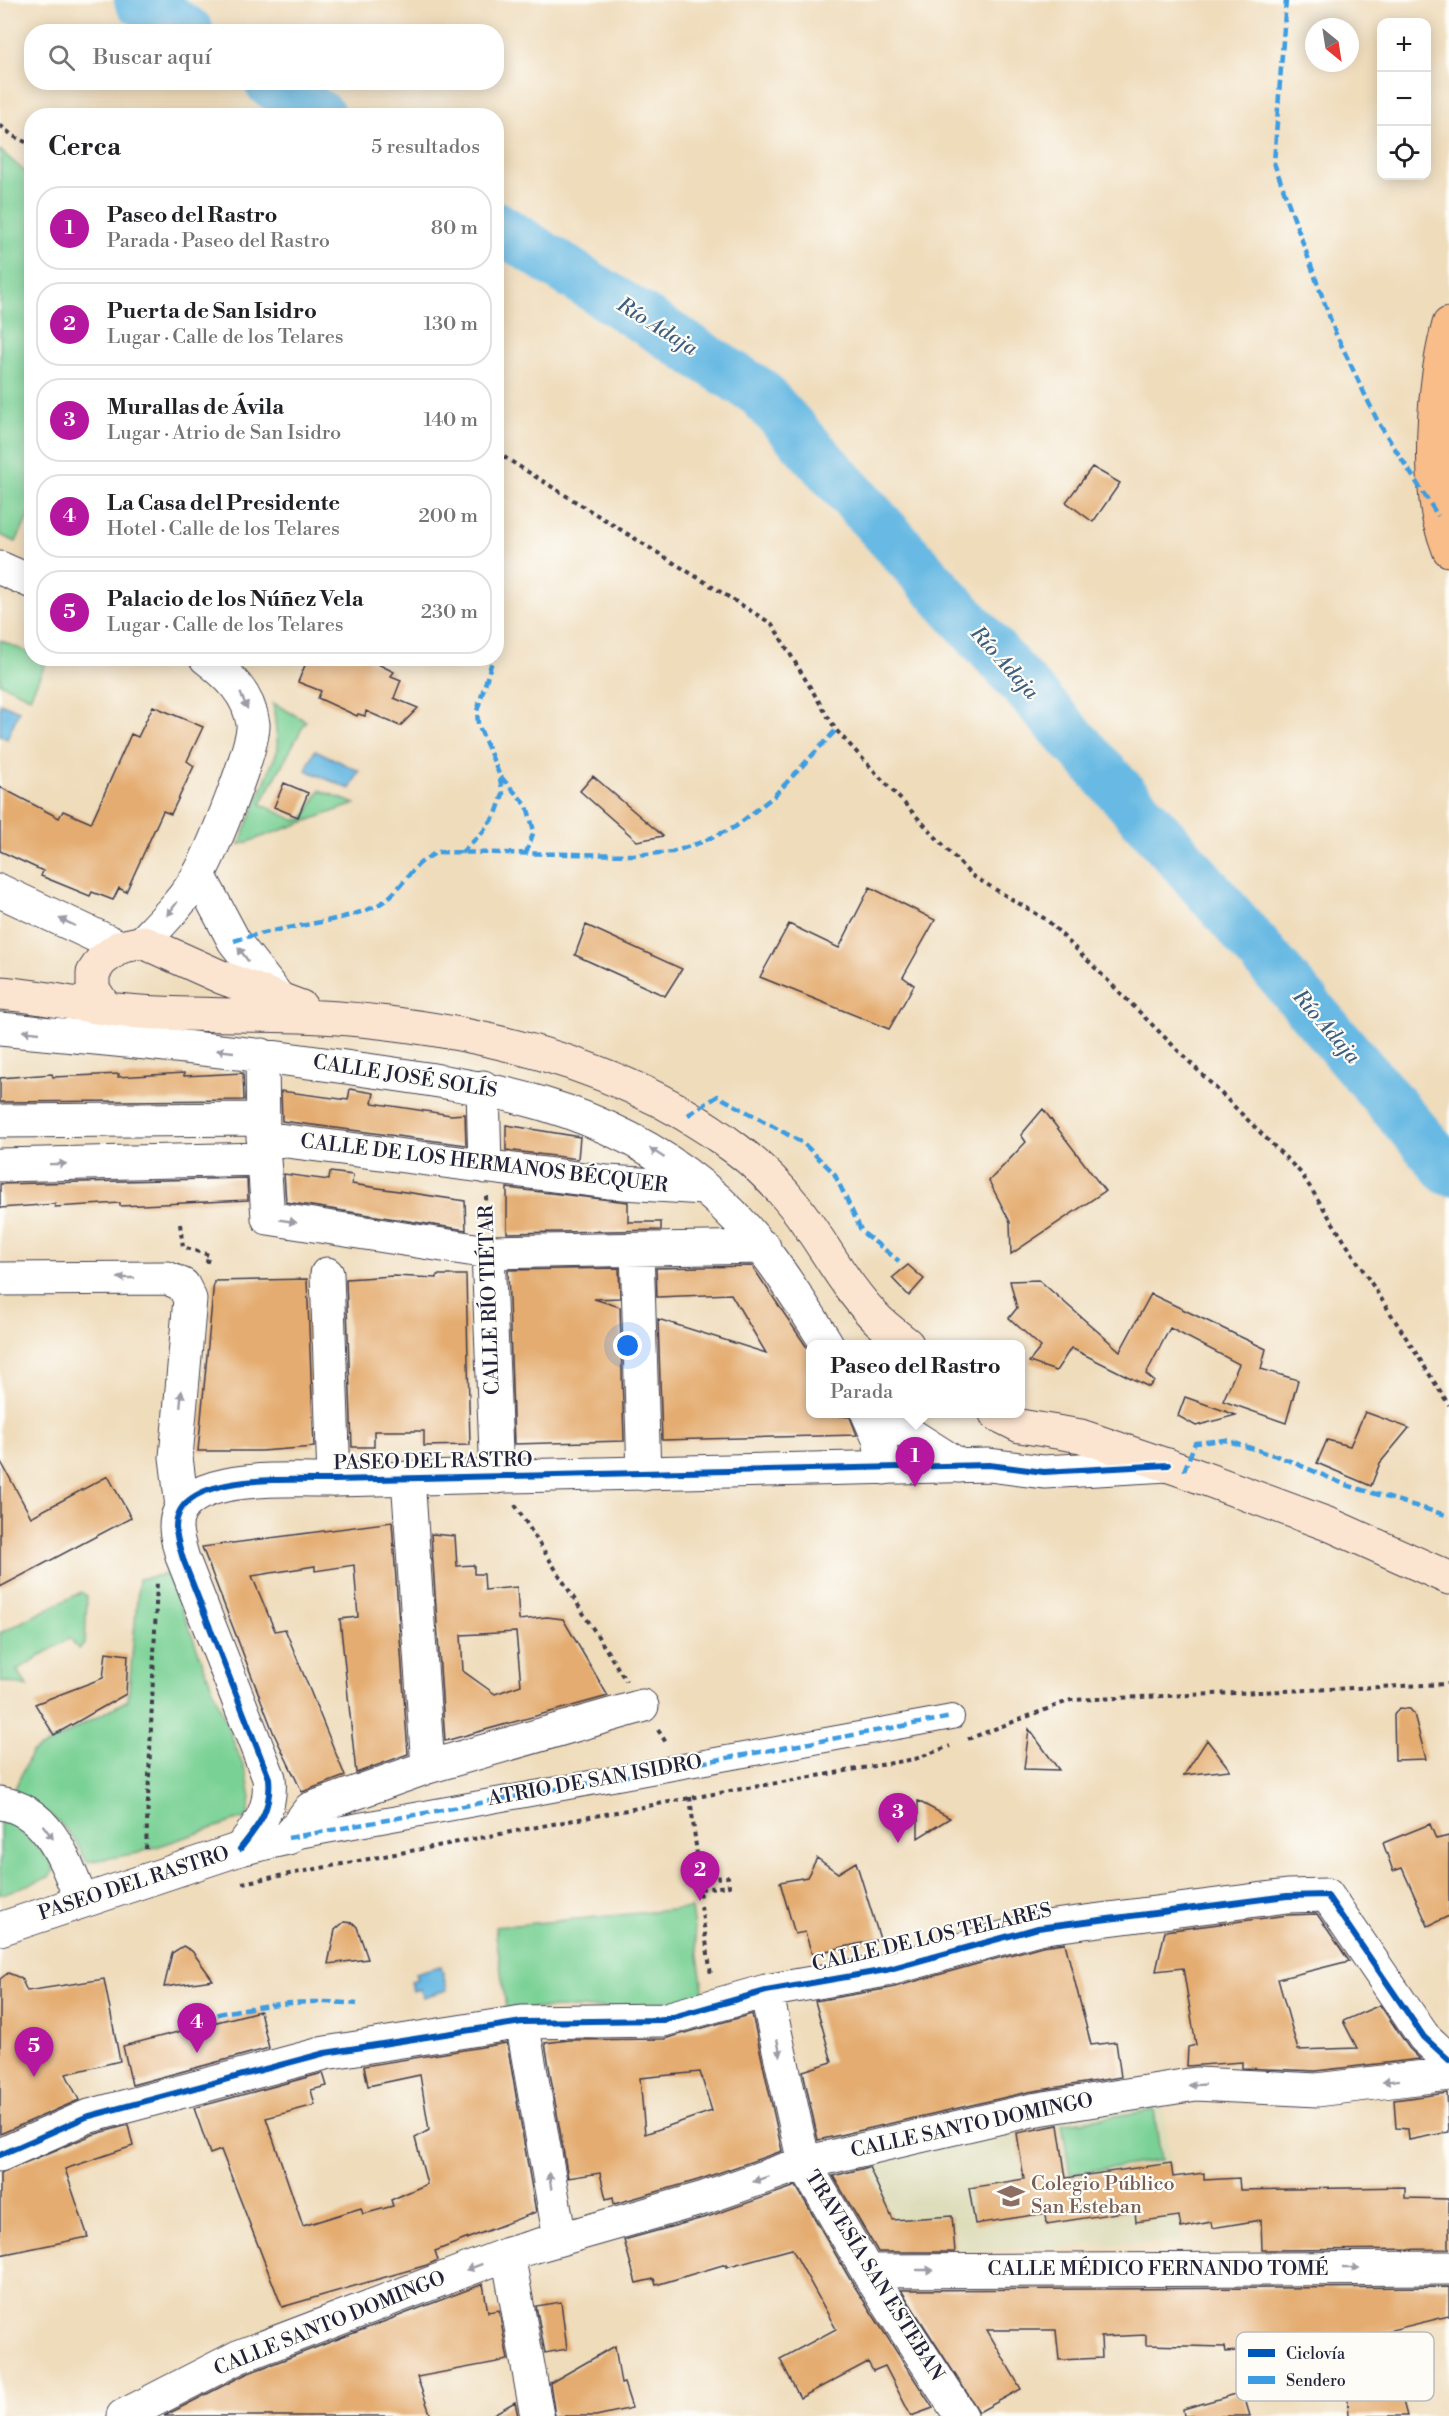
<!DOCTYPE html>
<html lang="es">
<head>
<meta charset="utf-8">
<style>
  body { margin:0; font-family:"Libre Bodoni",serif; background:#f6f6f6; color:#202124 }
  .controls { position:absolute; right:18px; top:18px; display:grid; overflow:hidden; border-radius:12px; box-shadow:0 3px 15px #0003 }
  .controls button { width:54px; height:54px; display:grid; place-items:center; padding:0; border:0; border-bottom:2px solid #e0e0e0; background:#fff; color:#202124; font:30px sans-serif }
  .compass { position:absolute; left:1305px; top:18px; width:54px; height:54px; border-radius:50%; background:#fff; box-shadow:0 3px 15px #0003; rotate:150deg }
  .you { position:absolute; left:628px; top:1346px; width:21px; height:21px; margin:-15px; border:4px solid #fff; border-radius:50%; background:#1a73e8; box-shadow:0 0 0 9px #1a73e833 }
  .badge { display:grid; place-items:center; width:39px; height:39px; border-radius:50%; background:#b5179e; color:#fff; font-size:20px; font-weight:700 }
  .pin { position:absolute; translate:-50% -50px; filter:drop-shadow(0 2px 3px #0008) }
  .pin::after { content:''; position:absolute; top:32px; width:21px; height:18px; background:inherit; clip-path:polygon(0 0,100% 0,50% 100%) }
  .popup { position:absolute; left:806px; top:1340px; width:219px; height:78px; box-sizing:border-box; display:grid; place-content:center; border-radius:12px; background:#fff; filter:drop-shadow(0 2px 4px #0005); font-size:20px; white-space:nowrap; color:#757577 }
  .popup b { font-size:22px; color:#202124 }
  .popup::after { content:''; position:absolute; left:50%; top:100%; margin-left:-12px; border:12px solid transparent; border-top-color:#fff }
  .list { margin:0; padding:0; list-style:none }
  h2 { display:flex; justify-content:space-between; align-items:center; height:78px; margin:0; padding:0 24px; font-size:26px }
  h2 small { font-size:20px; font-weight:400; color:#757577 }
  .list li { display:grid; grid-template-columns:39px 1fr auto; gap:18px; align-items:center; box-sizing:border-box; height:84px; margin:0 12px 12px; padding:0 12px; border:2px solid #e0e0e0; border-radius:24px }
  .list b { display:block; font-size:22px; white-space:nowrap }
  .list p { margin:0; font-size:20px; white-space:nowrap; color:#757577 }
  .list em { font-size:20px; font-style:normal; color:#757577 }
  .icon { flex:none; width:33px; height:33px; fill:none; stroke:currentColor; stroke-width:2; stroke-linecap:round; stroke-linejoin:round }
  .map { position:relative; flex:none; width:1449px; height:2416px; overflow:hidden }
  .search { position:absolute; background:#fff; box-shadow:0 3px 15px #0003; left:24px; top:24px; width:480px; height:66px; display:flex; align-items:center; gap:15px; box-sizing:border-box; padding:0 21px; border-radius:24px; color:#757577; font-size:22px }
  .panel { position:absolute; background:#fff; box-shadow:0 3px 15px #0003; left:24px; top:108px; width:480px; height:558px; border-radius:24px }
  .map>svg:first-child { display:block }
</style>
</head>
<body>
<div class="map">
<svg width="1449" height="2416" viewBox="0 0 1449 2416">
  <rect width="100%" height="100%" fill="#fdfcf7"/>
  <filter id="ink" filterUnits="userSpaceOnUse"><feTurbulence type="fractalNoise" baseFrequency=".0167" numOctaves="2"/><feDisplacementMap in="SourceGraphic" scale="12" xChannelSelector="R" yChannelSelector="G"/><feConvolveMatrix kernelMatrix="1 2 1 2 8 2 1 2 1" color-interpolation-filters="sRGB"/></filter>
  <filter id="wash" filterUnits="userSpaceOnUse"><feTurbulence type="fractalNoise" baseFrequency=".008" numOctaves="4" result="noise"/><feDisplacementMap in="SourceGraphic" scale="24" xChannelSelector="R" yChannelSelector="G"/><feGaussianBlur stdDeviation="1.35" result="paint"/><feColorMatrix in="noise" values="0 0 0 0 0 0 0 0 0 0 0 0 0 0 0 0 0 1.4 0 .05"/><feComposite in="paint" operator="in"/></filter>
  <g filter="url(#wash)">
    <rect width="100%" height="100%" fill="#efdcbb"/>
    <path fill="#deddbb" d="M1162,2102L1183,2241L883,2255L872,2253L836,2177L868,2165L1015,2125Z"/>
    <path fill="#7ad195" stroke="#4e7a68" stroke-width="1.5" d="M0,150L32,178V509L16,542L0,535Z
      M0,640L31,654L32,658L47,661L30,697L0,683Z
      M273,703L306,721L261,804L294,820L304,819L320,790L355,804L239,845L278,749Z
      M168,1574L247,1776L251,1798L247,1817L138,1853L87,1862C66,1821 52,1815 13,1793L31,1753L128,1700L139,1579Z
      M81,1592L87,1596L85,1644L78,1649L70,1638L17,1670L28,1687L0,1681V1633Z
      M0,1820L14,1823L51,1861L54,1870L49,1877L0,1895Z
      M691,1908L704,1996L649,2007L506,2009L495,1927Z
      M1154,2110L1161,2160L1070,2174L1062,2124Z"/>
    <path fill="#68b9e3" stroke="#456e8f" stroke-width="1.5" d="M0,703L19,711L7,739L0,735Z
      M315,750L359,771L350,789L306,770Z
      M441,1966L447,1990L423,1997L421,1989L413,1991L411,1981L417,1979L415,1973Z"/>
    <g fill="none" stroke-linecap="round" stroke-linejoin="round">
      <path stroke="#68b9e3" stroke-width="50" d="M139,0L189,32
        M269,82L321,116
        M496,226L759,392L1174,851L1449,1171"/>
    </g>
    <g id="blocks">
      <path fill="#e4ac70" fill-rule="evenodd" d="M1092,467L1120,483L1093,522L1066,502Z
        M308,658H366L394,672L391,676L401,680L394,698L418,708L400,726L366,711L365,716L358,714L357,716L318,698L321,691L298,682Z
        M153,706L203,727L187,761L194,766L171,814L163,811L126,892L119,888L113,900L92,892L90,896L41,876L43,871L0,851V787L59,818L63,811L91,823L131,734L138,737Z
        M593,776L663,836L637,841L580,791Z
        M284,783L308,793L298,817L274,807Z
        M870,887L935,920L903,977L914,985L889,1029L760,977L789,924L839,948Z
        M586,925L682,969L665,996L575,955Z
        M184,1073V1076L243,1073L244,1100L0,1102V1078L52,1074L53,1077L119,1074L118,1077Z
        M350,1089L374,1093L372,1103L451,1115L465,1114L466,1145L282,1121L281,1091L348,1100Z
        M1043,1109L1105,1191L1011,1254L1010,1222L989,1181L1026,1142L1021,1135Z
        M506,1125L580,1137L578,1159L506,1150Z
        M330,1172L353,1175L352,1184L465,1201L466,1230L286,1202L284,1174L329,1180Z
        M247,1178L248,1200L120,1206V1203L55,1207V1204L0,1208V1184Z
        M507,1188L628,1202V1222H661V1230L507,1233Z
        M908,1265L924,1279L909,1296L892,1278Z
        M752,1266L810,1352V1413L850,1417L857,1435L662,1440L658,1319L766,1353L731,1294L657,1297L656,1268Z
        M619,1268L620,1298L594,1299L620,1307L624,1441L514,1444L508,1270Z
        M437,1275H466L470,1445L424,1446V1431H374V1447H352L346,1279L393,1276L437,1278Z
        M307,1279L314,1447L261,1451H198L214,1281Z
        M1039,1280L1120,1351L1151,1294L1266,1349L1261,1369L1298,1380L1286,1423L1223,1401L1239,1364L1170,1328L1146,1374L1154,1381L1149,1387L1071,1348L1056,1371L1029,1362L1041,1347L1009,1318L1017,1308L1010,1281Z
        M1185,1397L1236,1415L1196,1426L1178,1416Z
        M1365,1412L1409,1428L1380,1463L1371,1486L1317,1463L1327,1440L1350,1446Z
        M0,1460L31,1517L108,1476L131,1518L0,1587Z
        M392,1522L408,1754L356,1773L340,1619L358,1617L354,1565L315,1571V1566L252,1576L275,1631L285,1629L345,1776L302,1792L274,1734L202,1547Z
        M431,1534L455,1536L457,1566L474,1565V1574H484L485,1590L517,1587L519,1620L547,1617L563,1619L608,1696L445,1741ZM516,1632L521,1685L495,1694L463,1671L461,1635Z
        M106,1652L128,1655L126,1694L54,1735L35,1704L103,1678Z
        M1399,1708L1410,1709L1414,1714L1426,1759L1395,1760L1394,1715Z
        M1029,1729L1059,1770L1024,1769Z
        M1207,1740L1230,1770L1184,1775Z
        M918,1801L950,1818L918,1838Z
        M1430,1824L1436,1839L1449,1836V1916L1428,1926L1402,1868L1393,1871L1383,1843Z
        M817,1858L838,1873L856,1862L880,1939L812,1954L805,1932L795,1934L780,1882L807,1877Z
        M1317,1914L1349,1961L1278,1979L1298,2050L1357,2048L1343,2021L1380,2005L1409,2048L1420,2059L1316,2071L1242,2068V2062L1187,2066L1188,2047L1196,2045L1183,1968L1156,1971L1165,1931L1288,1915Z
        M344,1922L353,1923L357,1927L368,1959L328,1964L335,1930Z
        M1065,1943L1091,2045L1116,2042L1121,2077L1028,2092L818,2140L803,2071L832,2062L815,2001L891,1988L1042,1946Z
        M183,1946L192,1951L213,1980L164,1987L172,1953Z
        M8,1973L21,1978L27,1991L104,1979L120,2061L66,2074L79,2100L0,2134V1979Z
        M260,2011L269,2048L132,2085L123,2046Z
        M752,2014L782,2151L698,2180L614,2204L613,2197L606,2199L600,2173L568,2178L545,2043L569,2040L664,2039ZM700,2072L712,2111L645,2134L640,2078Z
        M507,2043L536,2212L435,2251L438,2260L427,2265L282,2307L221,2150L210,2154L194,2108L323,2073L327,2086L311,2090L315,2105L266,2118L303,2226L361,2208L363,2214L393,2206L391,2200L427,2184L415,2138L429,2130L420,2075L368,2086L364,2066Z
        M1447,2093L1449,2132L1409,2140L1408,2129L1396,2128L1394,2100Z
        M128,2125L133,2146L65,2169L88,2237L0,2255V2173L92,2135Z
        M1058,2125L1066,2178L1171,2163L1173,2177L1204,2173V2180L1239,2178L1240,2190L1405,2187V2198L1449,2199V2249L1262,2250L1261,2220L1212,2228L1211,2222L1181,2228L1179,2216L1136,2222L1135,2210L1047,2224L1046,2213L975,2224L969,2188L1024,2179L1017,2133Z
        M869,2167L893,2220L952,2216L955,2252H878L833,2176Z
        M796,2186L851,2281L933,2408L911,2416L885,2366L873,2371L868,2362L800,2398L780,2359L836,2329L792,2249L726,2267V2264L656,2285L654,2279L636,2283L624,2240L710,2216Z
        M483,2284L488,2312L499,2310L508,2360L417,2377L431,2416H164L246,2374Z
        M1449,2287V2316L1371,2335V2385L1399,2386L1407,2416H1349L1345,2351H1282V2347L1226,2352L1225,2347L1146,2345V2335L1101,2337L1102,2358L1059,2360L1056,2330H987L1021,2389L979,2412L901,2290Z
        M561,2302L567,2349L545,2353L536,2306Z
        M615,2346L621,2384L624,2383L632,2408L596,2416H555L550,2383Z
        M1243,2392L1250,2416H1184L1183,2409Z
        M515,2402L518,2416H490Z"/>
    </g>
  </g>
  <g filter="url(#ink)">
    <use href="#blocks" fill-opacity="0" stroke="#413e4e" stroke-width="1.5"/>
    <g fill="none" stroke-linecap="round" stroke-linejoin="round">
      <defs>
        <path id="pedestrian" d="M288,1838L952,1717"/>
        <path id="minor" d="M0,568L32,582
          M199,875L234,941L280,1000
          M0,891L120,947
          M143,942C163,921 185,899 199,874C212,851 255,746 253,724C249,694 228,675 206,658
          M0,1029C115,1040 230,1050 345,1067C477,1086 596,1099 703,1187C757,1231 791,1287 827,1344
          M262,1055L263,1138L608,1182L704,1188
          M483,1087L485,1167
          M0,1121L262,1119
          M0,1165L264,1159L268,1218L488,1252L764,1247
          M637,1250L644,1474
          M488,1252L497,1477
          M327,1274L334,1480
          M0,1279L167,1278L183,1285L190,1299L176,1457L182,1507
          M868,1414L879,1439L884,1468
          M878,1414L960,1466
          M408,1478L428,1767
          M0,1803C49,1810 65,1860 81,1900
          M240,1849L288,1838L310,1809L428,1767L642,1706
          M766,1991L804,2163L867,2271L961,2416
          M522,2022L560,2239
          M0,2155L86,2117L325,2053L522,2022L663,2020L766,1991L886,1970L1038,1928L1287,1896L1327,1895L1424,2037L1449,2060
          M508,2254L537,2416
          M867,2271L1449,2268
          M123,2416L238,2357L508,2254L704,2198L804,2163L1032,2110L1196,2084L1317,2090L1449,2074"/>
        <path id="tertiary" d="M0,1929L240,1849C259,1825 272,1810 269,1778L183,1559C180,1549 176,1537 176,1527C176,1470 296,1481 334,1480L989,1465L1044,1472L1168,1465"/>
        <path id="secondary" d="M0,993C43,996 85,1007 127,1011C197,1017 268,1013 338,1018C475,1029 624,1063 735,1148C758,1165 779,1186 797,1209C825,1246 846,1289 879,1321C888,1329 898,1337 907,1344
          M105,1007L93,989V973L101,961L120,947L143,942L221,977L301,1007
          M996,1414L1020,1426L1081,1436L1184,1471L1333,1526L1449,1578"/>
        <path id="trunk" d="M1449,324C1434,378 1429,460 1438,514C1440,526 1445,538 1449,550"/>
      </defs>
      <use href="#pedestrian" stroke="#413e4e" stroke-width="26"/>
      <use href="#minor" stroke="#413e4e" stroke-width="35"/>
      <use href="#tertiary" stroke="#413e4e" stroke-width="35"/>
      <use href="#secondary" stroke="#413e4e" stroke-width="35"/>
      <use href="#trunk" stroke="#413e4e" stroke-width="35"/>
      <path stroke="#413e4e" stroke-width="4" stroke-dasharray="4.5 4.5" stroke-linecap="butt" d="M0,125L13,136L32,145
        M496,452L772,624L836,730L971,875L1047,920L1301,1173L1449,1405
        M486,1196L487,1221
        M180,1224L183,1247L209,1255L206,1265
        M515,1505L626,1681
        M658,1730L667,1744
        M968,1739L1071,1700L1449,1684
        M690,1797L700,1879L728,1877L729,1886L699,1889L700,1897
        M146,1849L157,1581
        M242,1883L690,1798L915,1759L950,1746
        M701,1906L711,1975"/>
      <use href="#pedestrian" stroke="#fff" stroke-width="24"/>
      <use href="#minor" stroke="#fff" stroke-width="33"/>
      <use href="#tertiary" stroke="#fff" stroke-width="33"/>
      <use href="#secondary" stroke="#fce5d0" stroke-width="33"/>
      <use href="#trunk" stroke="#f8bd89" stroke-width="33"/>
      <path stroke="#3c9ce2" stroke-width="4.5" stroke-dasharray="9 4.5" stroke-linecap="butt" d="M1286,0L1274,163L1335,332L1378,422L1438,516
        M496,637V644
        M501,777L527,806L534,831L526,853
        M461,853L482,833L496,814L503,794L499,774L478,724L477,711L493,658
        M234,941C278,926 339,924 378,905C395,896 405,878 418,865C423,860 431,856 437,852L634,855L672,852L702,842L735,827L774,796L836,730
        M688,1115L718,1096L803,1143L834,1173L862,1232L899,1261
        M1184,1471L1195,1443L1225,1440L1283,1458L1346,1485L1449,1516
        M288,1838L952,1717
        M177,2023C240,2009 292,1997 357,2004"/>
      <defs>
        <path id="cycleway" d="M240,1849C259,1825 272,1810 269,1778L183,1559C180,1549 176,1537 176,1527C176,1470 296,1481 334,1480L989,1465L1044,1472L1168,1465
          M0,2155L86,2117L325,2053L522,2022L663,2020L766,1991L886,1970L1038,1928L1287,1896L1327,1895L1424,2037L1449,2060"/>
      </defs>
      <use href="#cycleway" stroke="#fdfcf7" stroke-width="10"/>
      <use href="#cycleway" stroke="#0057b8" stroke-width="6"/>
    </g>
    <defs><path id="oneway-solid" d="M-6-.8H1V-3.2L6.5 0L1 3.2V.8H-6Z" transform="scale(1.5)"/></defs>
    <g fill="#9c9ca7">
      <use href="#oneway-solid" transform="translate(244 701) rotate(66)"/>
      <use href="#oneway-solid" transform="translate(172 909) rotate(127)"/>
      <use href="#oneway-solid" transform="translate(67 922) rotate(-155)"/>
      <use href="#oneway-solid" transform="translate(243 954) rotate(-126)"/>
      <use href="#oneway-solid" transform="translate(31 1032) rotate(-174)"/>
      <use href="#oneway-solid" transform="translate(225 1051) rotate(-174)"/>
      <use href="#oneway-solid" transform="translate(657 1153) rotate(-147)"/>
      <use href="#oneway-solid" transform="translate(58 1164) rotate(-1)"/>
      <use href="#oneway-solid" transform="translate(288 1221) rotate(9)"/>
      <use href="#oneway-solid" transform="translate(126 1278) rotate(180)"/>
      <use href="#oneway-solid" transform="translate(181 1399) rotate(-85)"/>
      <use href="#oneway-solid" transform="translate(48 1832) rotate(53)"/>
      <use href="#oneway-solid" transform="translate(779 2048) rotate(78)"/>
      <use href="#oneway-solid" transform="translate(1391 2081) rotate(173)"/>
      <use href="#oneway-solid" transform="translate(1197 2085) rotate(177)"/>
      <use href="#oneway-solid" transform="translate(761 2179) rotate(161)"/>
      <use href="#oneway-solid" transform="translate(550 2181) rotate(-100)"/>
      <use href="#oneway-solid" transform="translate(474 2267) rotate(159)"/>
      <use href="#oneway-solid" transform="translate(1351 2268)"/>
      <use href="#oneway-solid" transform="translate(925 2270)"/>
    </g>
  </g>
  <defs>
    <symbol id="school-bare" viewBox="-9 -9 18 18"><path d="M0-5L7-2L0 1L-7-2ZM-4 1L0 2.5L4 1V4Q0 6-4 4Z" fill="#8d6e63" stroke="#fdfcf7" stroke-width="2.5" paint-order="stroke"/></symbol>
  </defs>
  <g fill-rule="evenodd">
    <use href="#school-bare" x="992" y="2177" width="38" height="38"/>
  </g>
  <g text-anchor="middle" dominant-baseline="central" stroke-width="4.5" stroke-linejoin="round" paint-order="stroke">
    <g font-size="20" fill="#22223b" stroke="#fdfcf7">
      <text transform="translate(405 1077) rotate(9)">CALLE JOSÉ SOLÍS</text>
      <text transform="translate(484 1164) rotate(7)">CALLE DE LOS HERMANOS BÉCQUER</text>
      <text transform="translate(490 1300) rotate(-92)">CALLE RÍO TIÉTAR</text>
      <text transform="translate(433 1462) rotate(-1)">PASEO DEL RASTRO</text>
      <text transform="translate(595 1781) rotate(-10)">ATRIO DE SAN ISIDRO</text>
      <text transform="translate(134 1884) rotate(-18)">PASEO DEL RASTRO</text>
      <text transform="translate(932 1938) rotate(-13)">CALLE DE LOS TELARES</text>
      <text transform="translate(972 2126) rotate(-12)">CALLE SANTO DOMINGO</text>
      <text x="1158" y="2269">CALLE MÉDICO FERNANDO TOMÉ</text>
      <text transform="translate(874 2276) rotate(58)">TRAVESÍA SAN ESTEBAN</text>
      <text transform="translate(330 2324) rotate(-22)">CALLE SANTO DOMINGO</text>
    </g>
    <g font-size="20" fill="#785e54" stroke="#fdfcf7" text-anchor="start">
      <text x="1031" y="2184">Colegio Público<tspan x="1031" dy="23">San Esteban</tspan></text>
    </g>
    <g font-size="21" font-style="italic" fill="#3e5e7e" stroke="#fdfcf7">
      <text transform="translate(657 327) rotate(32)">Río Adaja</text>
      <text transform="translate(1004 663) rotate(48)">Río Adaja</text>
      <text transform="translate(1326 1027) rotate(49)">Río Adaja</text>
    </g>
  </g>
  <rect x="1236" y="2332" width="198" height="69" rx="9" fill="#fdfcf7" stroke="#bbbbbf" stroke-width="1.5"/>
  <rect x="1248" y="2349" width="27" height="8" fill="#0057b8"/>
  <rect x="1248" y="2376" width="27" height="8" fill="#3c9ce2"/>
  <g font-size="16" fill="#22223b">
    <text x="1286" y="2359">Ciclovía</text>
    <text x="1286" y="2386">Sendero</text>
  </g>
</svg>
<div class="controls">
<button>+</button>
<button>−</button>
<button><svg class="icon" aria-label="locate" viewBox="0 0 24 24"><circle cx="12" cy="12" r="6"/><path d="M12 2v4M12 18v4M2 12h4M18 12h4"/></svg></button>
</div>
<svg class="compass" viewBox="-18 -18 36 36"><path d="M0-13l5 13h-10z" fill="#e53935"/><path d="M0 13l5-13h-10z" fill="#757577"/></svg>
<div class="you"></div>
<div class="pin badge" style="left:915px;top:1487px">1</div>
<div class="popup"><b>Paseo del Rastro</b>Parada</div>
<div class="pin badge" style="left:700px;top:1901px">2</div>
<div class="pin badge" style="left:898px;top:1843px">3</div>
<div class="pin badge" style="left:197px;top:2053px">4</div>
<div class="pin badge" style="left:34px;top:2077px">5</div>
<div class="search"><svg class="icon" aria-label="search" viewBox="0 0 24 24"><circle cx="10" cy="10" r="6"/><path d="M15 15l6 6"/></svg>Buscar aquí</div>
<section class="panel">
<h2>Cerca<small>5 resultados</small></h2>
<ul class="list">
<li><span class="badge">1</span><div><b>Paseo del Rastro</b><p>Parada · Paseo del Rastro</p></div><em>80 m</em></li>
<li><span class="badge">2</span><div><b>Puerta de San Isidro</b><p>Lugar · Calle de los Telares</p></div><em>130 m</em></li>
<li><span class="badge">3</span><div><b>Murallas de Ávila</b><p>Lugar · Atrio de San Isidro</p></div><em>140 m</em></li>
<li><span class="badge">4</span><div><b>La Casa del Presidente</b><p>Hotel · Calle de los Telares</p></div><em>200 m</em></li>
<li><span class="badge">5</span><div><b>Palacio de los Núñez Vela</b><p>Lugar · Calle de los Telares</p></div><em>230 m</em></li>
</ul>
</section>
</div>
</body>
</html>
